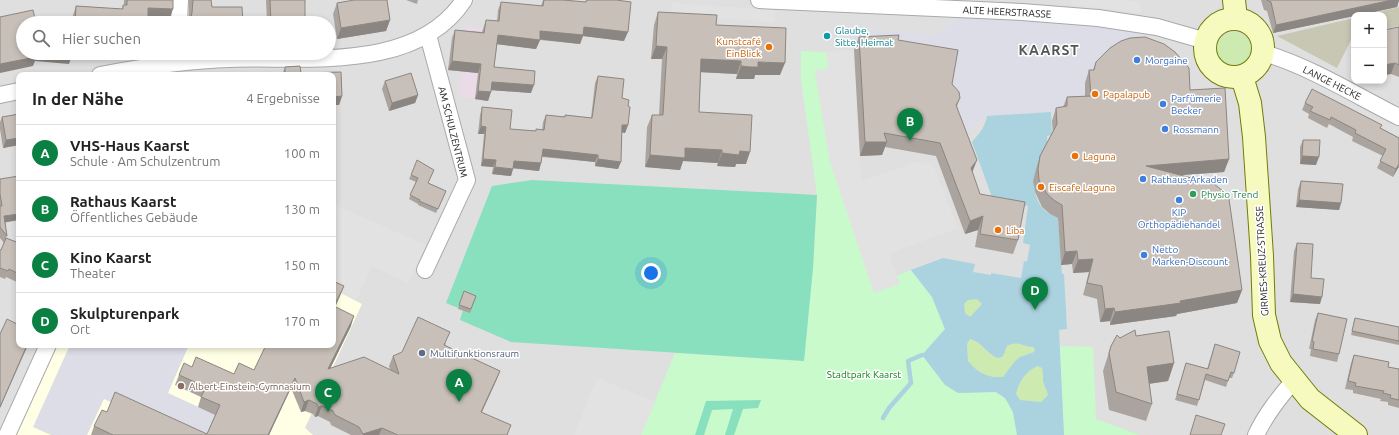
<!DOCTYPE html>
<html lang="de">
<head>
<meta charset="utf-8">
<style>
  body { margin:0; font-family:Ubuntu,sans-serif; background:#f6f6f6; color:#222 }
  .controls { position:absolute; right:12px; top:12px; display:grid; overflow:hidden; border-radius:8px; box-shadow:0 2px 6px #0003 }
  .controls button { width:36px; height:36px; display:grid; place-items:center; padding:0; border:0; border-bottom:1px solid #e0e0e0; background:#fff; color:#222; font:20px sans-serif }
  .you { position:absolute; left:651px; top:273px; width:14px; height:14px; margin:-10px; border:3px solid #fff; border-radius:50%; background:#1a73e8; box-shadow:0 0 0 6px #1a73e833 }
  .badge { display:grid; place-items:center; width:26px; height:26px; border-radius:50%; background:#0b8043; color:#fff; font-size:13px; font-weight:700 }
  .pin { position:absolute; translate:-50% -33px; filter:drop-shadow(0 1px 2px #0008) }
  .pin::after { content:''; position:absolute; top:21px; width:14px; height:12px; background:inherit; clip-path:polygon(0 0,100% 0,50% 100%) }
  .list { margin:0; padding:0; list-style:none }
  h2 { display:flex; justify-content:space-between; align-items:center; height:52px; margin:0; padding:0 16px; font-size:17px }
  h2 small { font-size:13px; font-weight:400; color:#767676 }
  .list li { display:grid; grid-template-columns:26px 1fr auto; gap:12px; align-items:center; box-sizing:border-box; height:56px; padding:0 16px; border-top:1px solid #e0e0e0 }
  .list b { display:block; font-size:15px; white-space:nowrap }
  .list p { margin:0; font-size:13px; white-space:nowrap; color:#767676 }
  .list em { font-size:13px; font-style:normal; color:#767676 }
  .icon { flex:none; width:22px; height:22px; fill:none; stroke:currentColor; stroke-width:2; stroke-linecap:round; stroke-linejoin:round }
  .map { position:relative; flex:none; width:1399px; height:435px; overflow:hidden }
  .search { position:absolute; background:#fff; box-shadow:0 2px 6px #0003; left:16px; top:16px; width:320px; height:44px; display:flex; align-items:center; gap:10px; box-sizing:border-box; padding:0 14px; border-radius:22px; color:#767676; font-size:15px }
  .panel { position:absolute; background:#fff; box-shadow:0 2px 6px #0003; left:16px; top:72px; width:320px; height:276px; border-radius:8px }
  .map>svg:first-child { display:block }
</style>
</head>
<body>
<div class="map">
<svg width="1399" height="435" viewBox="0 0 1399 435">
  <rect width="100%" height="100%" fill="#f2efe9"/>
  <path fill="#e0dfdf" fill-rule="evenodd" d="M0,0H1399V435H0ZM1354,15H1384V81H1354ZM23,23H329V53H23ZM19,75H333V345H19Z"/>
  <path fill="#ebdbe8" d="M466,26L483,29L475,99L459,97Z"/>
  <path fill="#ffffe5" d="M333,289L362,304L305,428L313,435H16L56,345H333Z"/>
  <path fill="#c7c7b4" d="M1399,7V26L1384,29V15H1365Z
    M1354,18V34L1337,68L1277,36Z"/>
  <path fill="#cdebb0" d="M1217 49a17 17 0 1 1 34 0a17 17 0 1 1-34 0Z
    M977,299L982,304L970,317L965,313L964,304L968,300Z
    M970,339C980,341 984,349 991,355L1004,354L1007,346C1019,340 1022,347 1033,347L1035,349L1034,352L1020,357L1015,361L1003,377C988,378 978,373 968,361L967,344Z
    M1038,366L1042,367C1043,372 1043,377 1043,381C1044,386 1047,390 1048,395L1041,402L1020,400L1016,394C1019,382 1025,371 1038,366Z"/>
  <path fill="#c8facc" d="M801,51L826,52L829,68L815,71L830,162L838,185L900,284L897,276L911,270L932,297L945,329L922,355L958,393C966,393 990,390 996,393C1013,398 1014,420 1017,435H641L675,353L804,361L813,268L817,195L801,80Z
    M1059,346L1093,347L1096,419L1139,435H1064Z"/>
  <path fill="#88e0be" d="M532,180L817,195L813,268L804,361L511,342L460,320L463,310L446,303L492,186Z
    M761,400L758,408L743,409L734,435H725L733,409L712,410L704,435H695L706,401Z"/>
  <path fill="#e2e2e2" d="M1071,0H1125L1139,2L1142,13L1071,5Z
    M672,3L775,10L774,22L671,15Z
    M854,50L859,155L862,181L916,162L933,165L958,228L889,254L900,284L874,293L830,162L815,71L829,68L826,52Z
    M333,204L426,245L408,283L372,266L356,300L333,289Z
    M597,378L655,402L641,435H574Z"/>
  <path fill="#dddde8" d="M957,18L1095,24L1121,29L1144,36L1140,49L1086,104L1051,112L987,116L963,134L854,50L848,51V30L936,34Z
    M70,345H189L168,393L216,415L207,435H183L104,399L87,435H51L33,427Z"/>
  <path fill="#aad3df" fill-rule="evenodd" d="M1051,112L1052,135L1047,136L1049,173L1040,161C1029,181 1033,211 1058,217L1062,274H1064L1067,329L1059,330L1064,435H1017L1013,412L1005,398L996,392L958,393L945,385L922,355L945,329L932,297L911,270L943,258L975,264L973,272L991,275V273L1021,278L1024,261L1027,262L1030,245L1023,243L1028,206L993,200L972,142C979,134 985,127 987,116ZM977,299L982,304L970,317L965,313L964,304L968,300ZM970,339C981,341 985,352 997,358L1002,357L1004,354L1007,346C1019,340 1022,347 1033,347L1035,349L1034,352L1020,357L1015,361L1003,377C988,378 978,373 968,361L967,344ZM1038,366L1042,368C1043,372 1043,377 1043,381C1044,386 1047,390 1048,395L1041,402L1020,400L1016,394C1019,382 1025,371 1038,366Z"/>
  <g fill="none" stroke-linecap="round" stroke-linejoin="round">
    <path stroke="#aad3df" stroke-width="4.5" d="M883,418L889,408L911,383L908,361L922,355"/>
    <defs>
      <path id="street" d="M759,0L1022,12L1098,18L1157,27L1206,41
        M179,23L180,0
        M1264,53C1311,67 1355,95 1399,117
        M100,75C143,67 186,60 230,59C305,56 416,73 464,0
        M0,95L19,91
        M425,270L467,180L428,35
        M7,435L48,345
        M1256,435C1266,414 1279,398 1294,380"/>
      <path id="secondary" d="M1234,0L1236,19
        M1205 48a29 29 0 1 1 58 0a29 29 0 1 1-58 0Z
        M1242,77L1250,103L1254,137L1262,256L1264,315L1270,341L1281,363L1310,399L1356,435"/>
    </defs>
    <use href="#street" stroke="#a9a9a9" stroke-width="18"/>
    <use href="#secondary" stroke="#707d05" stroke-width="24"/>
    <use href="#street" stroke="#fff" stroke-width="16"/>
    <use href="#secondary" stroke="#f7fabf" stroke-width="22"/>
  </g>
  <path fill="#aba49e" d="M124,0H173L170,18H148V23H72L73,15L76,6L122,9L123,5H124Z
    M189,0H211L212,7L243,23H187L189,19Z
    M266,0H305V23H267Z
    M406,0H418L417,4Z
    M543,0H563L585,2L586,0H616L624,41L583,36L580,44L540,40L536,49L497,44L494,67L531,93L491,90L488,101L475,99L478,73L448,70L452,38L455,30L482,32L486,20L497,21L498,10L501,2L541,6Z
    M1261,0H1399L1397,7L1273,33L1267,11L1264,10Z
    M337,3L390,20L386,31L337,39L333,14Z
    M658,12L716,25L780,75H755L754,79H736L737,74L701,72L699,112L746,164H736L735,167L717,166L718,163L683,161L680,170L645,167L647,127L652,115H659L662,59H651L654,25Z
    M1399,27V77L1391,74L1384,75V30Z
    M859,37L898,40L952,84L960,98L957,106L972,173L980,194L1018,240L1013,254L975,247L978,230L965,234L936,156L885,147L882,155L860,156L854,50Z
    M1096,62L1190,90L1229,159L1224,172L1181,175L1242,290L1237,303L1177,314L1176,316L1110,325V321L1100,322L1097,299L1083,295L1089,272L1073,273L1072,264L1061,265L1058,218L1050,214L1042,207L1035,192L1033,181L1036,169L1040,156L1053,133L1052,121L1056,108L1063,107L1067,97L1085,96V83L1089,70H1093Z
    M300,66L301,73L341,72L342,96L339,105H333V75H282L285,67Z
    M598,76L622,98L628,106V125L625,133L622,132L618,169L595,166V162L542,157L541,163L539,171L513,168L511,176L492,174L493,167L481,166L484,134H478L480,115L482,107L510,129L536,131V129L542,130L543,122L546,115L565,117V115L591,118L595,83Z
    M385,81L418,95L415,103L389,111L382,89Z
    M1305,103L1381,128L1399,138V168H1398L1393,177L1377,168L1383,156L1352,141L1353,137L1329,124L1327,128L1308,118L1309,114L1302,110Z
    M19,114V145L3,148L0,129V122L2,117Z
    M1303,140L1316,165L1300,164V147Z
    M411,175L446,191L436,213L418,205V204L409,199L416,182L409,179Z
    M0,179L7,236L6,238L19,243V283L6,277L5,279L0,277V250H1L4,243L0,238Z
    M1301,181L1341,203L1339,210L1296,207L1298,189Z
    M1297,243L1311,278L1320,304L1290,302L1294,251Z
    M333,281L344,286L335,307L351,326L330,369L390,370L389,366L393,356L446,343L445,346L500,371L496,381L482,412L508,435H351L331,425L330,422L318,416L315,417L313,414L305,411L301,412L291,388L269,435H91L94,426L107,412L207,434L215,415L198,407L201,397L175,385L179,375L192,367L234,374L254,370Z
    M464,291L476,296L470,313L458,309Z
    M1318,313L1339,354L1337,362L1310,356L1311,349H1309L1315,320Z
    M1355,318L1399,327V345L1351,335Z
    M1136,336L1174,363L1168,381L1149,384L1152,404L1146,421L1109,410L1103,371L1111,346L1120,338Z
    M1215,344L1234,373L1232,378H1229L1226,387L1205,380L1197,406L1175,400L1186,363L1207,369Z
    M1354,355L1388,367L1399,369V408L1388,405V402L1380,401L1381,399L1353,393V390L1345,389L1351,363Z"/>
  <path fill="#8b8681" d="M1392,0H1399L1397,7L1360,15H1354V16L1273,33L1276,25Z
    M148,8L173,9L170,18H145Z
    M390,20L386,31L337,39L341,28Z
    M305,22V23H271Z
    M584,27L628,32L624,41L583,36L580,44L537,39L540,31Z
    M498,35L540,40L536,49L495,44Z
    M656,46L667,47L662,59H651Z
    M35,53H48L72,55L69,64L35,61L33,66L0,73V64Z
    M701,59L741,61L737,74L697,72Z
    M452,61L481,64L478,73L448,70Z
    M758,62L785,63L780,75H755L754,79H736L741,66Z
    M1395,63L1391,74L1384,75V65Z
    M492,82L534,85L531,93L489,90Z
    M478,91L491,92L488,101L475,99Z
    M418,95L415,103L389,111L392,103Z
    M342,96L339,105H333V97Z
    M622,125H628L625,133L619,132Z
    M481,126L486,127L484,134H478Z
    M19,138V145L3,148L6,140Z
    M865,142H887L882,155L860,156Z
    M685,148L722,150L718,163L683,161L680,170L645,167L650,155Z
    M543,149L598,155L595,162L540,156Z
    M740,151L750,152L746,164H736L735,167L717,166L722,153Z
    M1302,156L1319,157L1316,165L1300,164Z
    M483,159L496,160L493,167L481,166Z
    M598,159L621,162L618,169L595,166Z
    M1229,159L1224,172L1141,178L1146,166Z
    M977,160L972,173L971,168Z
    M514,161L541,163L539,171L511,168Z
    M1399,164L1398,168L1393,177L1396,169Z
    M495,167L513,169L511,176L492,174Z
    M1299,200L1341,203L1339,210L1296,207Z
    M19,214V220L2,223L4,216Z
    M983,216L978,230L965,234L970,221Z
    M1077,251L1072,264L1061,265L1065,252Z
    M1093,259L1089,272L1073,273L1078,260Z
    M344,286L340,296L333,312V310Z
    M1242,290L1237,303L1177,314L1176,316L1110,325L1115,312Z
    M1293,294L1322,297L1320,304L1290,302Z
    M1114,308L1110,321L1100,322L1105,309Z
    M354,316L351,326L325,379L328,369Z
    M27,345H28L0,408V407Z
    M1174,363L1168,381L1140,385L1147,367Z
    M500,371L496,381L477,422L481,412Z
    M295,378L291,388L269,435H268Z
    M309,400L305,411L301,412L304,402Z
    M322,406L318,416L315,417L318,407Z
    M382,428L379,435H363V434Z"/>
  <path fill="#c7bfb8" stroke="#8b8681" d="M127,0H173V9L148,8V23H75L76,6L123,9V5H127Z
    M193,0H211L212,7H242L243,23H188V20L191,17L192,13Z
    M270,0H305V22L271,23Z
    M354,0H387L390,20L341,28L337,3Z
    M544,0H563L586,2L587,0H616L631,2L628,32L584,27L583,35L540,31V40L498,35L494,67L535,71L534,85L492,82L491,92L478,91L481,64L452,61L455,30L484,33L486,20L499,21L501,2L543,6Z
    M1267,0H1392L1276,25L1271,2L1268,1Z
    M33,10L36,23H23V53H36V57L0,64V17Z
    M658,12L717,15L716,25L786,28L785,63L758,62V67H750L741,66V61L701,59L699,112L752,115L750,152L740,151L739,155L722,153V150L685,148V158L650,155L652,115H663L667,47L656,46Z
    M1399,27V65L1395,63L1384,65V30Z
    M899,35L898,40L958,50L952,84L959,92L960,98L956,105L977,160L971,168L980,194L1025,202L1018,240L980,234L983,216L970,221L940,143L884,133L887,142H865L859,37Z
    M1145,37L1164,44L1175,52L1189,68L1190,90L1225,88L1229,159L1146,166L1214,184L1223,191L1229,199L1242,290L1180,301L1181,303L1115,312L1114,308L1105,309L1102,286L1087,283L1093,259L1078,260L1077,251L1065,252L1062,205L1055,201L1047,194L1039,180L1038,169L1040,156L1057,124L1056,108L1067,106V97L1091,96L1089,70H1094L1096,62L1110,48L1121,41L1130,38Z
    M48,53H73L72,55Z
    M300,66L301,73L341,72L342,96L333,97V75H285V67Z
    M411,73L418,95L392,103L385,81Z
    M219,74V75H196Z
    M598,76L624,79L622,98L629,100L628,106L630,107L628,125H622L621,162L598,159V155L543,149L541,163L514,161L513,169L495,167L496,160L483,159L486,127L481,126L482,107L512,110L510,129L536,131V129L544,130L546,115L565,117V115L592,118Z
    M1312,89L1382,125L1380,128L1399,138V164L1396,169L1380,161L1386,149L1355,133L1356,130L1331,117L1330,120L1310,111L1313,107L1305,103Z
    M19,114V138L6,140L2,117Z
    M1303,140H1320L1319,157L1302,156Z
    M417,160L434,170L428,183L446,191L438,209L419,201L420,200L410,195L418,178L411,175Z
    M19,176V214L4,216L7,236L0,227V206H2L0,194V179Z
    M1301,181L1343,184L1341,203L1299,200Z
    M6,238L19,243V274L9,269L8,271L0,268V250H1Z
    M1297,243L1313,244L1311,278L1324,279L1322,297L1293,294Z
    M333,281L344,286L334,306L354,316L328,369L364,357L399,374L393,356L402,352L418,317L450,332L444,345L500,371L481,412L511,425L507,435H398L382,428L363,434L359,427L335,415L333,411L322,406L318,407L317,404L309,400L304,402L295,378L268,435H113L94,426L102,410L107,412L115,392L207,434L220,405L201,397L206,387L179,375L184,363L192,367L196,357L234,374L239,363L254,370L266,345H333Z
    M464,291L476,296L471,309L459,305Z
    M1318,313L1347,319L1339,354L1313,349L1314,342L1312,341Z
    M1355,318L1399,327V341L1352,331Z
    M7,319L19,325V345H27L0,407V334Z
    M1135,330L1136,336L1169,331L1174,363L1147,367L1152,404L1116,392L1109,353L1111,346L1117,335L1120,338Z
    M1215,344L1240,352L1234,373L1231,372L1228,381L1206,374L1199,400L1177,394L1186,363L1208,369Z
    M1354,355L1389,362L1388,367L1399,369V400L1390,398L1391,395L1383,393L1384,391L1355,386L1356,383L1348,381Z
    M1196,415L1225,424L1221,435H1190Z"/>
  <circle fill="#0f9aa8" stroke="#fff" stroke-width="1.5" cx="827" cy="36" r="4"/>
  <g fill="#e8710a" stroke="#fff" stroke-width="1.5">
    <circle cx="769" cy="47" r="4"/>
    <circle cx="1095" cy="94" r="4"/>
    <circle cx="1075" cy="156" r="4"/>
    <circle cx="1041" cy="187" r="4"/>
    <circle cx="998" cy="230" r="4"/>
  </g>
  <g fill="#3f7fe0" stroke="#fff" stroke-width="1.5">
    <circle cx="1137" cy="60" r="4"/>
    <circle cx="1163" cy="104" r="4"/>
    <circle cx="1165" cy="129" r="4"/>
    <circle cx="1143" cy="179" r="4"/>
    <circle cx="1179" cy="200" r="4"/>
    <circle cx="1144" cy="255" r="4"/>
  </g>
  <circle fill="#2e9e5b" stroke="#fff" stroke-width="1.5" cx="1193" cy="194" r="4"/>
  <circle fill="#5c6f8a" stroke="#fff" stroke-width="1.5" cx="422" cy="353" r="4"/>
  <circle fill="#8d6e63" stroke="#fff" stroke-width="1.5" cx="181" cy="386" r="4"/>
  <g text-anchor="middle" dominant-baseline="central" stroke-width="3" stroke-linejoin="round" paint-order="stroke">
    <g font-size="10" fill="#222" stroke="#fff">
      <text transform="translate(1007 12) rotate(3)">ALTE HEERSTRASSE</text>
      <text transform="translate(1332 83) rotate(27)">LANGE HECKE</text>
      <text transform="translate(453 132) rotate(76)">AM SCHULZENTRUM</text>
      <text transform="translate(1262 261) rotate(-93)">GIRMES-KREUZ-STRASSE</text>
    </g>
    <g font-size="10" fill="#0d838f" stroke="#fff" text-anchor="start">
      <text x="835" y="30">Glaube,<tspan x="835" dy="12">Sitte, Heimat</tspan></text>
    </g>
    <g font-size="10" fill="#c56008" stroke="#fff" text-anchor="start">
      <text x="761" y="41" text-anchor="end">Kunstcafé<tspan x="761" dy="12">EinBlick</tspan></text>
      <text x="1103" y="94">Papalapub</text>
      <text x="1083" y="156">Laguna</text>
      <text x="1049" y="187">Eiscafe Laguna</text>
      <text x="1006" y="230">Liba</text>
    </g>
    <g font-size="10" fill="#366cbe" stroke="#fff" text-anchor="start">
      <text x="1145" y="60">Morgaine</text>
      <text x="1171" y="98">Parfümerie<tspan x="1171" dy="12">Becker</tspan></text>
      <text x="1173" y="129">Rossmann</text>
      <text x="1151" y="179">Rathaus-Arkaden</text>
      <text x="1179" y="212" text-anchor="middle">KIP<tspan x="1179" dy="12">Orthopädiehandel</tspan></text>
      <text x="1152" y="249">Netto<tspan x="1152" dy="12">Marken-Discount</tspan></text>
    </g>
    <g font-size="10" fill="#27864d" stroke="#fff" text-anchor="start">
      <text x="1201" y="194">Physio Trend</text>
    </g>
    <g font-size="10" fill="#4e5e75" stroke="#fff" text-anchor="start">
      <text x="430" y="353">Multifunktionsraum</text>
    </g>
    <g font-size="10" fill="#0c8416" stroke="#fff">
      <text x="864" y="374">Stadtpark Kaarst</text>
    </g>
    <g font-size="10" fill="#785e54" stroke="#fff" text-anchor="start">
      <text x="189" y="386">Albert-Einstein-Gymnasium</text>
    </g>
    <g font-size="14" font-weight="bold" letter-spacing="1" fill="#555" stroke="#fff">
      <text x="1049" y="50">KAARST</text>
    </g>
  </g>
</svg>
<div class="controls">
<button>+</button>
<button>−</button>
</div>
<div class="you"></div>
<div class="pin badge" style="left:459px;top:402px">A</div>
<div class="pin badge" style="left:910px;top:141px">B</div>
<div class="pin badge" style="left:328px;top:412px">C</div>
<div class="pin badge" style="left:1035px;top:310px">D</div>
<div class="search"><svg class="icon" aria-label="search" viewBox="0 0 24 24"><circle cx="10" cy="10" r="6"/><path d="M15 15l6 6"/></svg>Hier suchen</div>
<section class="panel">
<h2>In der Nähe<small>4 Ergebnisse</small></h2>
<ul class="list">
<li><span class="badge">A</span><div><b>VHS-Haus Kaarst</b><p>Schule · Am Schulzentrum</p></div><em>100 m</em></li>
<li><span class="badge">B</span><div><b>Rathaus Kaarst</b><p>Öffentliches Gebäude</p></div><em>130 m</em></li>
<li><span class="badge">C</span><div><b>Kino Kaarst</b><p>Theater</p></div><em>150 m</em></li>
<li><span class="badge">D</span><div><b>Skulpturenpark</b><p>Ort</p></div><em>170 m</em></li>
</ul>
</section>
</div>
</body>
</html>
